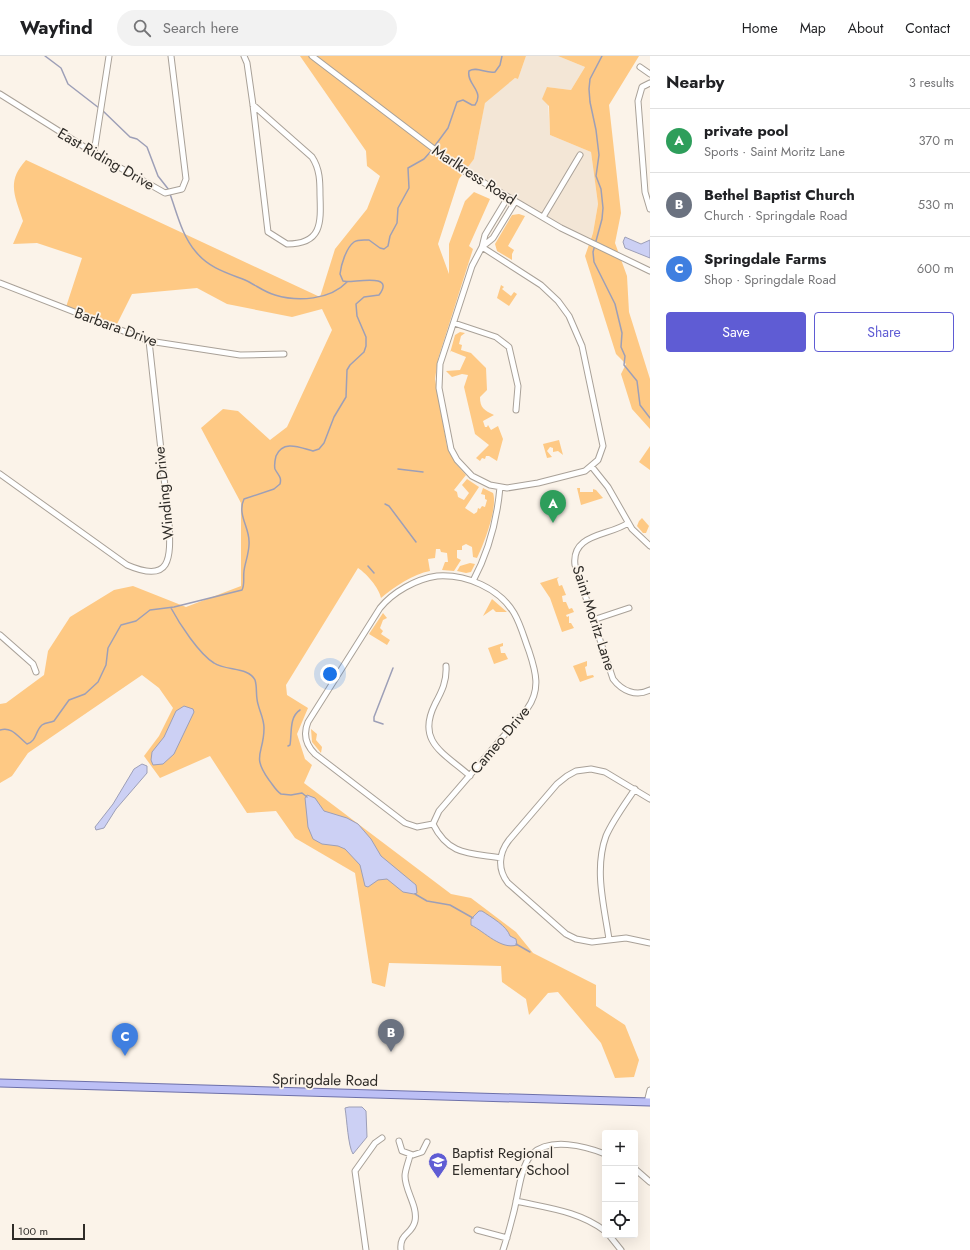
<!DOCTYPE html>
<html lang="en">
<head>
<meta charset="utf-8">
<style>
  body { margin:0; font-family:Jost,sans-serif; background:#f2f2f2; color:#202124 }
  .controls { position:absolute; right:12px; bottom:12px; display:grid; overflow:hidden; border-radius:4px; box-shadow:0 4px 16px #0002 }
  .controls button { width:36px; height:36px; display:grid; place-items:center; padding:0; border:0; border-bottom:1px solid #e0e0e0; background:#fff; color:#202124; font:20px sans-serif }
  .scale { position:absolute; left:12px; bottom:10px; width:73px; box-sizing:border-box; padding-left:4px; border:2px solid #2f2c28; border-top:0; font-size:11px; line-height:14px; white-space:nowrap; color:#2f2c28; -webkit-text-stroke:3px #fbf3e9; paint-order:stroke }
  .you { position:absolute; left:330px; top:618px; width:14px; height:14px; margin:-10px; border:3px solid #fff; border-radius:50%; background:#1a73e8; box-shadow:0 0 0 6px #1a73e833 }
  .badge { display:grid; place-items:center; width:26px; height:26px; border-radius:50%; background:#5f5cd4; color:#fff; font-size:13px; font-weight:700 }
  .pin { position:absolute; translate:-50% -33px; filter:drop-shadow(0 1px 2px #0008) }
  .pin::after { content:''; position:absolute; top:21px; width:14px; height:12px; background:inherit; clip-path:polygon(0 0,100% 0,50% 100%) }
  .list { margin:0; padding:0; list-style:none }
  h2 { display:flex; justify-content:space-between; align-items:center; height:52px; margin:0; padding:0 16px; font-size:17px }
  h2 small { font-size:13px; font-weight:400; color:#757577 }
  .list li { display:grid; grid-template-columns:26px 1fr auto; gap:12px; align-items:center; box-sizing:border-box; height:64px; padding:0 16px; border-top:1px solid #e0e0e0 }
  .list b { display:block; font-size:15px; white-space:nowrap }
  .list p { margin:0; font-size:13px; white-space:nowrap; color:#757577 }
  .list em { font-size:13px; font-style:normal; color:#757577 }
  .actions { display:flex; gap:8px; padding:12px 16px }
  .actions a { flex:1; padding:9px 0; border:1px solid #5f5cd4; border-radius:4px; text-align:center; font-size:14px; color:#5f5cd4 }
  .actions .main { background:#5f5cd4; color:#fff }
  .icon { flex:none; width:22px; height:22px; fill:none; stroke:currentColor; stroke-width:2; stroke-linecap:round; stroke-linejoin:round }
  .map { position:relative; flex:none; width:650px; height:1194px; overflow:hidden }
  header { display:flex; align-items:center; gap:24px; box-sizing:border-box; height:56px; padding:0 20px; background:#fff; border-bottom:1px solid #e0e0e0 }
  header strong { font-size:19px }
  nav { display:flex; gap:22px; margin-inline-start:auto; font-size:14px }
  .search { width:280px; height:36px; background:#f2f2f2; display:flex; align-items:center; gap:10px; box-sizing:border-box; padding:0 14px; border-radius:22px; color:#757577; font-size:15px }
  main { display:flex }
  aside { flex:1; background:#fff }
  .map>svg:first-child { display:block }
</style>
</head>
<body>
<header>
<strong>Wayfind</strong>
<div class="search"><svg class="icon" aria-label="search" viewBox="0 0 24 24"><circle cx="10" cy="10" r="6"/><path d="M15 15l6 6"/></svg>Search here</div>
<nav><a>Home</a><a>Map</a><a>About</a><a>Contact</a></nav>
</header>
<main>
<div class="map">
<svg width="650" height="1194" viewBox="0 0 650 1194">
  <rect width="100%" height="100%" fill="#fbf3e9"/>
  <path fill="#f3e6d6" d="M526,0H558L585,11L571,34L547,31L550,79L591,96L598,148L593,177L589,186L465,114L474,103L485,46L515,22L518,23Z"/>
  <path fill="#fec984" d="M300,0H526L518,23L515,22L485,47L474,103L459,123L438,188L449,218V188L465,145L474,136L490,143L469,190L473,193L438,303L435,323L447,390L456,408L466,419L454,434L457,436L458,441L464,444L469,437L462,429L467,423L479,431L465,452L474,458L477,456L478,452L480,453L482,450L485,451L487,444L485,443V439L481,438L483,432L493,437C498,451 484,488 477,502L473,501L472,491L466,488L462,490V494H457V502L461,504L454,515L442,514L445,506H448L447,497L441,496L440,493H436L435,502L428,503L430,515C413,518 394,531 381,542C379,532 367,518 358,512L286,629L287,639L308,652L297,678L305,703L312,709L304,727L451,838L471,842L516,876L533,897L596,929V950L625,969L639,1004L634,1021L615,1022L601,987L558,936L548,937L529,959L526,943L502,926L501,910L389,907L385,931L372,927L355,817L295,782L276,755L247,757L210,700L160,722L144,700L159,680L173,652L159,632L142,619L28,697L12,720L0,727V648L6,647L44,619L48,595L70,561L114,534L133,530L186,551L241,530V447L201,372L223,353L238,355L270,384L287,371L332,274L322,253L292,261L227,248L197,232L132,238L116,270L66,251L82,202L37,187L13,188L23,165C15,140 6,126 26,104L320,241L335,193L367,153L380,120L367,110L366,95Z
    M558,0H639L609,49L621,157L615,187L627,220L629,256L650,323V373L632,353L621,318L626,308L616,298L585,200L593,177L598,148L591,96L550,79L549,50L542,43L547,31L571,34L585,11Z
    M519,158L525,160L508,190L514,194L512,198V204L497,195L495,188L512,159Z
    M501,229L504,231L502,233L511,240L514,236L517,238L509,250L497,242Z
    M460,276L465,277L461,280L459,288L462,289L461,294L471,297L486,312L487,334L480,341C480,352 484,354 494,359L483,365L485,371H487L488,369L491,374L498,370L503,383L497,405L489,400H486L485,403L482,402L480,405L476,402L489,389L475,378L464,331L468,319L462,318L452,321L446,315L460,314L466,301L451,295L450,297L455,279Z
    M559,384L563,399L558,395L553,396V392L550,391L547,395L552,401L547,402L543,388Z
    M650,390V414L639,406Z
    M577,432H580V436H593V433L596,434L603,442L581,449Z
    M642,462L649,470L646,477H643L637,470L639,465Z
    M470,507L475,508L471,516L466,517L457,515L460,510Z
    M559,521L557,523L559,530L562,529L566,539L562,540L563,546H566L569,553L572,552L574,556L566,559L567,561L569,560V567H571L574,572L562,576L550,542L540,527Z
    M492,543L507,556H496L493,553L483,560Z
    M383,557L387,562L383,564L380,572L383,575L381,578L390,584L387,589L369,578Z
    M503,587V590L500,591L501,597H505L508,603L494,608L488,592Z
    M587,605V610L585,611L587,620L593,619L594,621L580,626L573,610Z
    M311,673L317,678L316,684L322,691L321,697L312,686Z"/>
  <path fill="#ccd0f4" stroke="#9d9fb7" d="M625,181L641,188L650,184V202L625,192L623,186Z
    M184,650L193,653L194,656L174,698L163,708L153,709L151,704L152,696L164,681L176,655Z
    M142,708L147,710V717L116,753L104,772L96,774L95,771L113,748L134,713Z
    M307,739L315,742L324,755L347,762L358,768L371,783L381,800L416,829L417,837L414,838L403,836L387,823L378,824L368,831L365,830L360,809L345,793L338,790L322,788L313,783L308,771L305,742Z
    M479,855H482C491,861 507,870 510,880L516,883L517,889C501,894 485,876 471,869V863Z
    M349,1051H362L366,1055L367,1081L353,1098C348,1090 347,1064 345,1052Z"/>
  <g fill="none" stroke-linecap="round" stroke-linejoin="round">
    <path stroke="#9d9fb7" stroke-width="1.5" d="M45,0L61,12L68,28L99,52
      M602,0L590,23L589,33L590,46L596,74L599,99L596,120L601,133L603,152L602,163L593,196L594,206L615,248L622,277L621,291L625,300L624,309L637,325L640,349L650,362
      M102,54L130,81L137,83L147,91L158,120L169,134
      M434,91L448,72L457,46L463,44L472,49H475C485,35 466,28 469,15C477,10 486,18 495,16L500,9L502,0
      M170,138C177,157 182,180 196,196C209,212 227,217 245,224C256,229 264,236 275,239C298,246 330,244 347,226
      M398,413L423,416
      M385,448L389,450L416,486
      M368,510L374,517
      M171,552C179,567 199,598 214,607C226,615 249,611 255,624C257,630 256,637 257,643C258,653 264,661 264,672C264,698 251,699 269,724C273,729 276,735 281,738L291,739L302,737L307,741
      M383,668L374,665V661L393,612
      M0,674C12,670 18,681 27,688C37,685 35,675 42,669C46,666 50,667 54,665L69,644L85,638L98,626L106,609L108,592L121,569L136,565L150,554L174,551L242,534C245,528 243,522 244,515C245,506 250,495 249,485C249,471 237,458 244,443L274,433L280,428C282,421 278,419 275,413C274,409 275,404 276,400C283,383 301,392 313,395L319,393L324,387L334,361L346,341L347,314L350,309L364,296L366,290V281L357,260L356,248L364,241L379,239C397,215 350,228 343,225L340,218C341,209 346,192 354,186C358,183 365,184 369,184L380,192L384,193L388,190L390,180L397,167L398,152L409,132L408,112L424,103L432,94
      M288,690L290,689C292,677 289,661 300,654
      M415,838L427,845L450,849L473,862
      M516,888L530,896"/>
    <defs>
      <path id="minor" d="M244,0L247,7L253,49L268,176L287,188C322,188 321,167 320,139C320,126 320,113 312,101L253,49
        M312,0L459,112L561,172L650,215
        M640,11L650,18
        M650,27L642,31L638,45L645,136L650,153
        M0,38L94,97L165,137L182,133L186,123L171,0
        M94,97L109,0
        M543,161L580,99
        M482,191L541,229L558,245L569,260L582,290L603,390L598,404L585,415L538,427L507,432L490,429L472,420L457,404L451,393L439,332L440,308L472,210L482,191L493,182L515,146
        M482,191L485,179L508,141
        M0,227L149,285L240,299L284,298
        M454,267L496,281L509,291L518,330L516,354
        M592,411L608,431L632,473L650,490
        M0,418L127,509C171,528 171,503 169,467L149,285
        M628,467C610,480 571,477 575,509L613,623C622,635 636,641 650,634
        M437,520C466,518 499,532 514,557C521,569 524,582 529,595C536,616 541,634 527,653L439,755L433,768L417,771L405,767L315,698C306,689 303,678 308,666L380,552C393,536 416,523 437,520Z
        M473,525C489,495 497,465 500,431
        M593,564L629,552
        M0,579L33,608L36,616
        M446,610C447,625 442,635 435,648C416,686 444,697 470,720
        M650,743L605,716L591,713L576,715L567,720L557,728L509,784C499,797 497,813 508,827L566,878L576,883L592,886L626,882L650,887
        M433,768C449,800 470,797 501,802
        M609,883C604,850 594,813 606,780C613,764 625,748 635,733
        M647,1046L650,1034
        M399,1085L402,1095L413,1099L422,1096L427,1086
        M635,1113L650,1126
        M516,1145C547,1152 579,1155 605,1175
        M477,1174L507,1182
        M609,1179L621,1194
        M366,1194L355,1115L375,1087L382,1082
        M401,1194C399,1177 412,1179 415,1165C418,1150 405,1135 405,1120C405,1114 409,1105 410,1099
        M503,1194C507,1182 510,1171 513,1159C518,1142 520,1110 532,1098C550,1081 585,1090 605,1098"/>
      <path id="major" d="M0,1027L650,1046"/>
    </defs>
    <use href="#minor" stroke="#a9a198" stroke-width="7"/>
    <use href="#major" stroke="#6d70a9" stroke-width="9"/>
    <use href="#minor" stroke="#fff" stroke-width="5"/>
    <use href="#major" stroke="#bcbff5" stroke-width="7"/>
  </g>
  <defs>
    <symbol id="school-pin" viewBox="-11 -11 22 30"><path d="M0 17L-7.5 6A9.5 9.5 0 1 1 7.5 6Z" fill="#5f5cd4" stroke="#fbf3e9"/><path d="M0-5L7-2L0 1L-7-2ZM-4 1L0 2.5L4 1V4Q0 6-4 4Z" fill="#fff"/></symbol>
  </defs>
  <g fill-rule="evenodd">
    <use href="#school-pin" x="427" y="1095" width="22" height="30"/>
  </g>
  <g text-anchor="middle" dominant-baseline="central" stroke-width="3.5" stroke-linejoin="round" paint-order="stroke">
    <g font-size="15" fill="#2f2c28" stroke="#fbf3e9">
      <text transform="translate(106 103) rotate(30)">East Riding Drive</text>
      <text transform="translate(474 119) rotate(33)">Marlkress Road</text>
      <text transform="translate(116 271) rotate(20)">Barbara Drive</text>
      <text transform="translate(164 437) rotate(-96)">Winding Drive</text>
      <text transform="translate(594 562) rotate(72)">Saint Moritz Lane</text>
      <text transform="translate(500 684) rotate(-50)">Cameo Drive</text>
      <text transform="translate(325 1024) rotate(1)">Springdale Road</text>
    </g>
    <g font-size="15" fill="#2f2c28" stroke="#fbf3e9" text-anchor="start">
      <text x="452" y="1097">Baptist Regional<tspan x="452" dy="17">Elementary School</tspan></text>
    </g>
  </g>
</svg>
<div class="controls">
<button>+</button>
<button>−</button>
<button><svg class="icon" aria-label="locate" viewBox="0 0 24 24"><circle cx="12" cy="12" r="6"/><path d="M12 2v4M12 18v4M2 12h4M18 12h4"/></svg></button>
</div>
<div class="scale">100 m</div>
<div class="you"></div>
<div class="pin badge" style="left:553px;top:467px;background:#2e9e5b">A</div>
<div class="pin badge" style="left:391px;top:996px;background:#6b7280">B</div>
<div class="pin badge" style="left:125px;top:1000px;background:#3f7fe0">C</div>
</div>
<aside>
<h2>Nearby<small>3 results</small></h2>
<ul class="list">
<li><span class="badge" style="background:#2e9e5b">A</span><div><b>private pool</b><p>Sports · Saint Moritz Lane</p></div><em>370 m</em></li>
<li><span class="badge" style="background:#6b7280">B</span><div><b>Bethel Baptist Church</b><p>Church · Springdale Road</p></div><em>530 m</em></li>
<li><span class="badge" style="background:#3f7fe0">C</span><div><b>Springdale Farms</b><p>Shop · Springdale Road</p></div><em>600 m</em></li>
</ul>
<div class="actions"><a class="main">Save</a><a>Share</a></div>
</aside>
</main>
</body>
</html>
